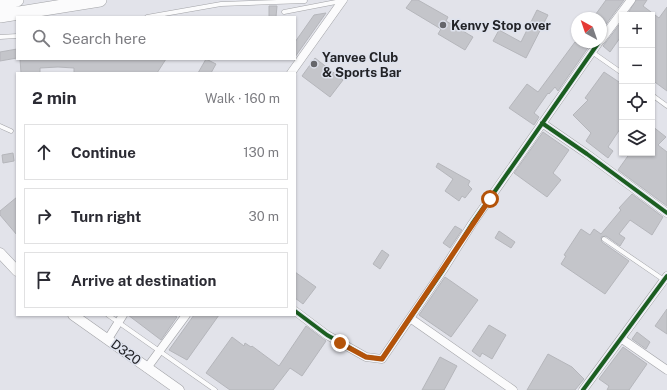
<!DOCTYPE html>
<html lang="en">
<head>
<meta charset="utf-8">
<style>
  body { margin:0; font-family:"Public Sans",sans-serif; background:#f2f2f3; color:#2b2b33 }
  .controls { position:absolute; right:12px; top:12px; display:grid; overflow:hidden; border-radius:0px; box-shadow:0 1px 3px #0004 }
  .controls button { width:36px; height:36px; display:grid; place-items:center; padding:0; border:0; border-bottom:1px solid #e1e1e2; background:#fff; color:#2b2b33; font:20px sans-serif }
  .compass { position:absolute; left:571px; top:12px; width:36px; height:36px; border-radius:50%; background:#fff; box-shadow:0 1px 3px #0004; rotate:320deg }
  .stop { position:absolute; width:12px; height:12px; margin:-9px; border:3px solid #b45309; border-radius:50%; background:#fff }
  .stop.end { background:#b45309; border-color:#fff; box-shadow:0 1px 4px #0008 }
  .list { margin:0; padding:0; list-style:none }
  h2 { display:flex; justify-content:space-between; align-items:center; height:52px; margin:0; padding:0 16px; font-size:17px }
  h2 small { font-size:13px; font-weight:400; color:#7c7c81 }
  .list li { display:grid; grid-template-columns:26px 1fr auto; gap:12px; align-items:center; box-sizing:border-box; height:56px; margin:0 8px 8px; padding:0 8px; border:1px solid #e1e1e2; border-radius:0px }
  .list b { display:block; font-size:15px; white-space:nowrap }
  .list em { font-size:13px; font-style:normal; color:#7c7c81 }
  .icon { flex:none; width:22px; height:22px; fill:none; stroke:currentColor; stroke-width:2; stroke-linecap:round; stroke-linejoin:round }
  .map { position:relative; flex:none; width:667px; height:390px; overflow:hidden }
  .search { position:absolute; background:#fff; box-shadow:0 1px 3px #0004; left:16px; top:16px; width:280px; height:44px; display:flex; align-items:center; gap:10px; box-sizing:border-box; padding:0 14px; border-radius:0px; color:#7c7c81; font-size:15px }
  .panel { position:absolute; background:#fff; box-shadow:0 1px 3px #0004; left:16px; top:72px; width:280px; height:244px; border-radius:0px }
  .map>svg:first-child { display:block }
</style>
</head>
<body>
<div class="map">
<svg width="667" height="390" viewBox="0 0 667 390">
  <rect width="100%" height="100%" fill="#e2e3ea"/>
  <path fill="#c4c5ca" stroke="#b5b6bb" d="M412,0H418L448,17L446,21L473,37L465,50L438,34L441,29L406,8Z
    M606,0H624L601,31V18H593Z
    M636,0H647L643,6L659,18L667,7V91L652,80V15H627Z
    M269,6H277L276,17H269Z
    M537,10L548,15L526,58L493,41L499,30L521,42Z
    M326,13L295,57V42L314,15Z
    M622,21V35L610,52L603,46Z
    M575,42H592L558,91L555,87L549,94L548,93L534,113L539,117L534,125L509,108L527,84L538,92Z
    M17,49V58L0,61V52Z
    M315,58L343,80L330,97L302,76Z
    M20,59H166L157,73H74V68L58,67L40,68V73H21Z
    M206,59L216,64L211,73H198Z
    M604,72L622,84V126L608,147L613,151L608,158L586,141L591,133L573,115L588,100L585,98Z
    M652,126L666,137L658,145L667,152V206L618,170L630,153H652Z
    M543,132L569,150L553,173L561,180L547,197L514,173Z
    M13,153L14,161L3,163L2,155Z
    M438,163L470,181L468,185L472,189L465,198L462,196L459,201L445,191L453,179L436,167Z
    M632,194L663,217L652,235L630,220L619,234L625,238L620,246L606,236L601,237L602,242L629,261L605,294L561,264L566,256L564,255L581,229L590,235L594,229L601,234L621,210L619,208Z
    M17,197V235L0,215V211Z
    M455,226L462,230L450,248L443,243Z
    M499,231L515,242L511,248L495,238Z
    M382,250L389,255L380,269L373,264Z
    M295,272L316,287L303,304L295,298Z
    M445,277L478,300L451,337L419,315Z
    M667,309V334L655,326Z
    M128,315H174L177,317L161,340Z
    M194,315H219L187,360L169,350Z
    M489,325L506,335L492,359L482,353L480,357L472,351Z
    M306,326L326,341L302,376L290,368L273,390H230L206,373L232,337L244,346L245,343L251,347L252,346L279,366Z
    M637,332L650,342L646,349L632,339Z
    M623,347L647,364L629,390H607L609,386L599,379Z
    M548,354L572,367L584,379L575,390H527Z
    M440,357L457,366L444,390H422Z"/>
  <g fill="none" stroke-linecap="round" stroke-linejoin="round">
    <defs>
      <path id="service" d="M284,12L341,1
        M147,17L221,4L305,1
        M0,37L17,36
        M592,52L622,73
        M652,95L667,106
        M0,126L11,131
        M604,239L664,280
        M108,315L215,390"/>
      <path id="minor" d="M601,40L631,0
        M291,73L343,0
        M542,123L587,154L667,213
        M295,311L327,335L366,357L382,359L443,270L472,224L599,42
        M410,318L513,390
        M108,339L123,315
        M622,339L667,370
        M147,368L186,315
        M583,390L667,276"/>
      <path id="tertiary" d="M0,253L17,271
        M73,315L179,390"/>
      <path id="trunk" d="M0,4L17,0
        M0,16L100,0"/>
    </defs>
    <use href="#service" stroke="#a2a3a7" stroke-width="5"/>
    <use href="#minor" stroke="#a2a3a7" stroke-width="9"/>
    <use href="#tertiary" stroke="#a2a3a7" stroke-width="11"/>
    <use href="#trunk" stroke="#a2a3a7" stroke-width="14"/>
    <use href="#service" stroke="#fbfbfc" stroke-width="4"/>
    <use href="#minor" stroke="#fbfbfc" stroke-width="8"/>
    <use href="#tertiary" stroke="#fbfbfc" stroke-width="10"/>
    <use href="#trunk" stroke="#fbfbfc" stroke-width="13"/>
    <defs>
      <path id="cycleway" d="M542,123L587,154L667,213
        M295,311L327,335L366,357L382,359L443,270L472,224L599,42
        M583,390L667,276"/>
    </defs>
    <use href="#cycleway" stroke="#dee2ed" stroke-width="6"/>
    <use href="#cycleway" stroke="#1b5e20" stroke-width="4"/>
  </g>
  <g fill="none" stroke-linecap="round" stroke-linejoin="round">
    <path stroke="#b45309" stroke-width="5" d="M340,343L366,357L382,359L490,199"/>
  </g>
  <g fill="#65666b" stroke="#dee2ed" stroke-width="1.5">
    <circle cx="443" cy="25" r="4"/>
    <circle cx="314" cy="64" r="4"/>
  </g>
  <g text-anchor="middle" dominant-baseline="central" stroke-width="3" stroke-linejoin="round" paint-order="stroke">
    <g font-size="13" font-weight="bold" fill="#222327" stroke="#dee2ed" text-anchor="start">
      <text x="451" y="25">Kenvy Stop over</text>
      <text x="322" y="57">Yanvee Club<tspan x="322" dy="15">&amp; Sports Bar</tspan></text>
    </g>
    <g font-size="13" fill="#222327" stroke="#dee2ed">
      <text transform="translate(126 352) rotate(36)">D320</text>
    </g>
  </g>
</svg>
<div class="controls">
<button>+</button>
<button>−</button>
<button><svg class="icon" aria-label="locate" viewBox="0 0 24 24"><circle cx="12" cy="12" r="6"/><path d="M12 2v4M12 18v4M2 12h4M18 12h4"/></svg></button>
<button><svg class="icon" aria-label="layers" viewBox="0 0 24 24"><path d="M12 4l9 5-9 5-9-5zM3 14l9 5 9-5"/></svg></button>
</div>
<svg class="compass" viewBox="-18 -18 36 36"><path d="M0-13l5 13h-10z" fill="#e53935"/><path d="M0 13l5-13h-10z" fill="#7c7c81"/></svg>
<div class="stop" style="left:490px;top:199px"></div>
<div class="stop end" style="left:340px;top:343px"></div>
<div class="search"><svg class="icon" aria-label="search" viewBox="0 0 24 24"><circle cx="10" cy="10" r="6"/><path d="M15 15l6 6"/></svg>Search here</div>
<section class="panel">
<h2>2 min<small>Walk · 160 m</small></h2>
<ul class="list">
<li><svg class="icon" aria-label="ahead" viewBox="0 0 24 24"><path d="M12 20V5M6 11l6-6 6 6"/></svg><div><b>Continue</b></div><em>130 m</em></li>
<li><svg class="icon" aria-label="right" viewBox="0 0 24 24"><path d="M7 20v-9h11M14 6l5 5-5 5"/></svg><div><b>Turn right</b></div><em>30 m</em></li>
<li><svg class="icon" aria-label="arrive" viewBox="0 0 24 24"><path d="M6 21V4h12l-3 4 3 4H6"/></svg><div><b>Arrive at destination</b></div></li>
</ul>
</section>
</div>
</body>
</html>
